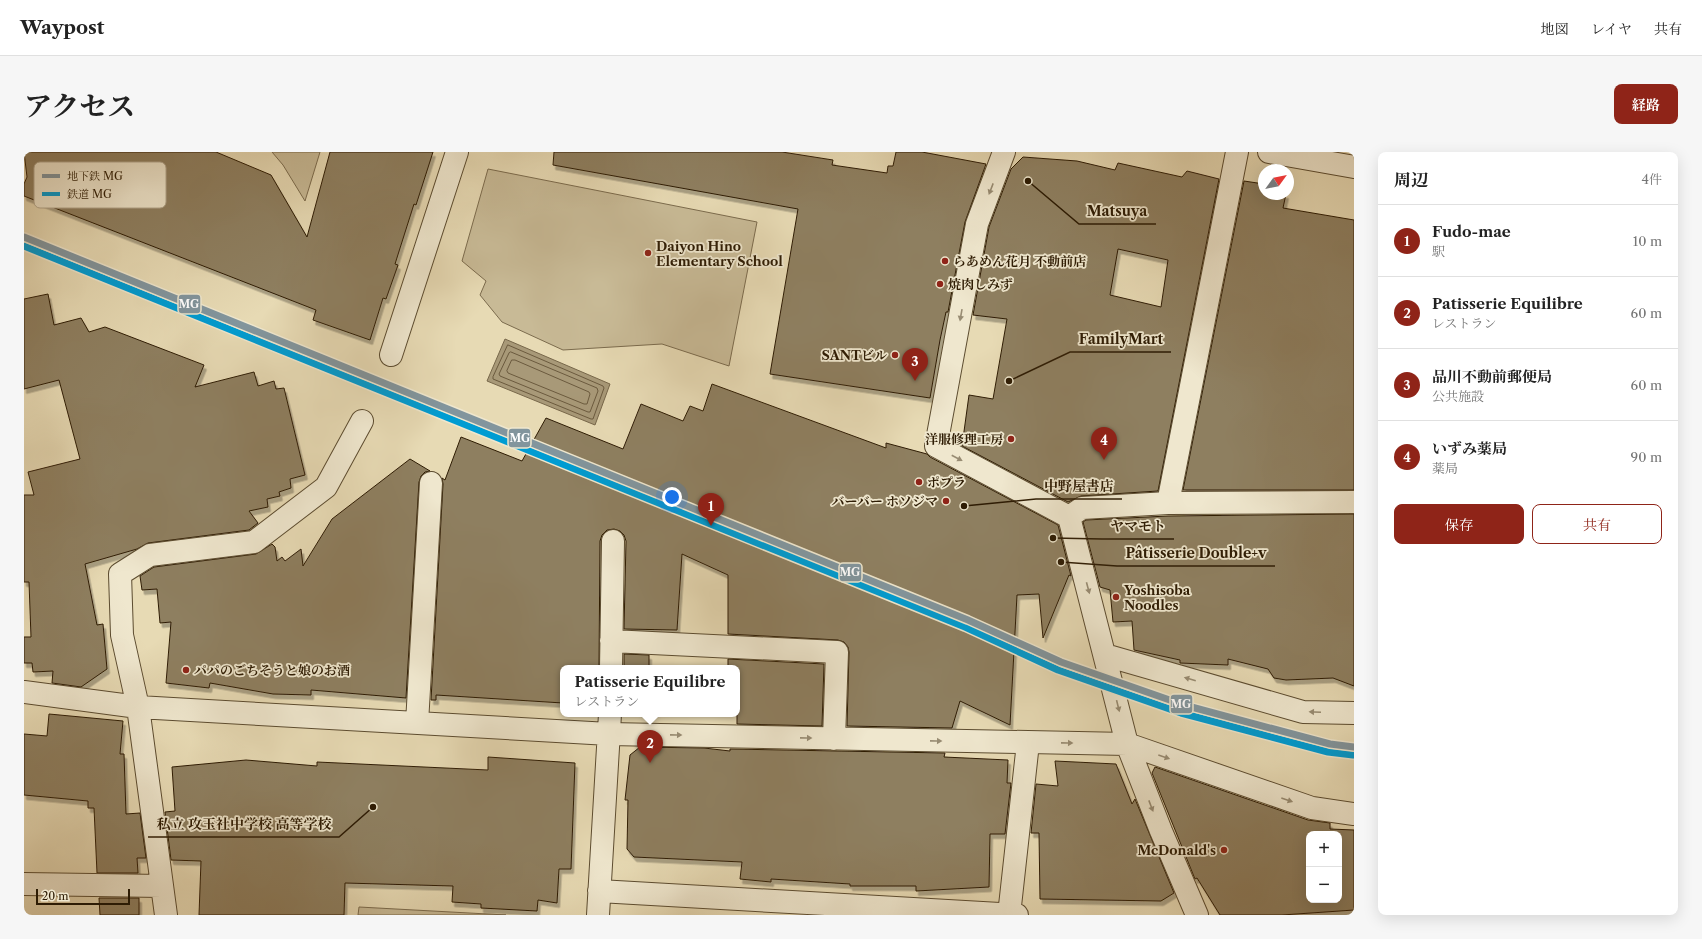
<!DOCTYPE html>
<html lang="ja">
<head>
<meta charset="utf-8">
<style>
  body { margin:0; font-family:"Libre Caslon Text","Noto Serif JP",serif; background:#f6f6f6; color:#222 }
  .controls { position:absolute; right:12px; bottom:12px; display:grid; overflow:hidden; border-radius:8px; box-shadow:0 4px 16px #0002 }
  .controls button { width:36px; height:36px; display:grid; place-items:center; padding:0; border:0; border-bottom:1px solid #e0e0e0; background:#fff; color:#222; font:20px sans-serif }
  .compass { position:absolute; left:1234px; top:12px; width:36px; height:36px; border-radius:50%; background:#fff; box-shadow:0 4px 16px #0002; rotate:57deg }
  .scale { position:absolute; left:12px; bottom:10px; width:94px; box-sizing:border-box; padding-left:4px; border:2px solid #2e1c04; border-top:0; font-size:11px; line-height:14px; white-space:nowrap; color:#2e1c04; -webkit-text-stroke:3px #efe7ce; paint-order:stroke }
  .you { position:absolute; left:648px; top:345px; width:14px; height:14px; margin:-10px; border:3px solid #fff; border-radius:50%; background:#1a73e8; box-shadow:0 0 0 6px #1a73e833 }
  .badge { display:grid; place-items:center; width:26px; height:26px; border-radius:50%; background:#8f2418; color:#fff; font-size:13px; font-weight:700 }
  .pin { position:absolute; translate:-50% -33px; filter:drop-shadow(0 1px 2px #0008) }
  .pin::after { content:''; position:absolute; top:21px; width:14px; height:12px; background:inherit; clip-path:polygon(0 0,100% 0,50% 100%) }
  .popup { position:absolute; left:536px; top:513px; width:180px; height:52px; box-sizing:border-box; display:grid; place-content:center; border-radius:8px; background:#fff; filter:drop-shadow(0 1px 3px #0005); font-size:13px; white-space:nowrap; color:#767676 }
  .popup b { font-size:15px; color:#222 }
  .popup::after { content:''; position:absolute; left:50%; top:100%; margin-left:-8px; border:8px solid transparent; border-top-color:#fff }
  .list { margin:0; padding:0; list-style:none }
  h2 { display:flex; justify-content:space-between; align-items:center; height:52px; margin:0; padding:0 16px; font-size:17px }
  h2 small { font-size:13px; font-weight:400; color:#767676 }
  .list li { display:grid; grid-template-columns:26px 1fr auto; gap:12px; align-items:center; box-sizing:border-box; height:72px; padding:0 16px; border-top:1px solid #e0e0e0 }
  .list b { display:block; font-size:15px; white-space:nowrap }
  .list p { margin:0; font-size:13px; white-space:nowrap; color:#767676 }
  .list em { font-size:13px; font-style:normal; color:#767676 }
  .actions { display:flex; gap:8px; padding:12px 16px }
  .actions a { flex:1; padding:9px 0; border:1px solid #8f2418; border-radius:8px; text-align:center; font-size:14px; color:#8f2418 }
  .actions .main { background:#8f2418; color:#fff }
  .map { position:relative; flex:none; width:1330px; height:763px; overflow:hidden; border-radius:8px }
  header { display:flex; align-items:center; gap:24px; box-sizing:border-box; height:56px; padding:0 20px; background:#fff; border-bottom:1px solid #e0e0e0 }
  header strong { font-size:19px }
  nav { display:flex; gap:22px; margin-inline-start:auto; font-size:14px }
  .intro { display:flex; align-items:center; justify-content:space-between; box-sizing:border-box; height:96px; padding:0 24px }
  h1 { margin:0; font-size:28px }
  .button { padding:10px 18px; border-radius:8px; background:#8f2418; color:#fff; font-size:14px; font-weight:700 }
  main { display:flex; gap:24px; padding:0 24px }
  aside { flex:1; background:#fff; border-radius:8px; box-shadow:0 4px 16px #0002 }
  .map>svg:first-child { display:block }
</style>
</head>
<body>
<header>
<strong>Waypost</strong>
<nav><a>地図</a><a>レイヤ</a><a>共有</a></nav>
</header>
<div class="intro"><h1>アクセス</h1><a class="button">経路</a></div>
<main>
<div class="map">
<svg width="1330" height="763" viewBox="0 0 1330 763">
  <defs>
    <filter id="shadow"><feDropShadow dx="2.5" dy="4.5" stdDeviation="0" flood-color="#0004"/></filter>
  </defs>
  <rect width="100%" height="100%" fill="#e7dab4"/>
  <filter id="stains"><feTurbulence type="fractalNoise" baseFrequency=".005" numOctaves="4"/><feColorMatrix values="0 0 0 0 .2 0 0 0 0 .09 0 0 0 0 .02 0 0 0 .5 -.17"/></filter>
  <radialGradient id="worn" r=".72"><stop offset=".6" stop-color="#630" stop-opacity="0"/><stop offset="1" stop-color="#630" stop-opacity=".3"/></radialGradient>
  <path fill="#c8ba96" stroke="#7b6b4d" d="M248,0H296L281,49L259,13Z
    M464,17L733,70L705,214L638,192L539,198L478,170L456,143L462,129L438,109Z
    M335,755L482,763H334Z"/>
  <path fill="#a89978" stroke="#77674a" d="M481,187L586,232L571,273L463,229Z"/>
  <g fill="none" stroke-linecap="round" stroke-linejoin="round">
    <path stroke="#6b5a3e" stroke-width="1" d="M484,193L579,234L580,236L569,267H567L469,227V225Z
      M487,200L573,236L574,239L566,260H564L476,224L475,222L485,201Z
      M488,208H491L565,240L566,242L563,252H560L484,221L483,219Z"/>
  </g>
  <path fill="#8e7f60" stroke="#2e1c04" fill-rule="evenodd" filter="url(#shadow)" d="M0,0H192L247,23L283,85L306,0H409L392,53L390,52L371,112L374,113L362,147L359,146L346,188L289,168L292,158L0,44V32L3,25Z
    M530,0H758L809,8L808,13L863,21L864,14H869L872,0H898L962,12L941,70L924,160H922L916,188L906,246L746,222L774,57L529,13Z
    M999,5L1053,9L1091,18L1094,11L1158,25L1163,19L1195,27L1134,339L1057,344L1044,350L938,294L945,243L969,247L983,167L949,163L965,75L987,17ZM1094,97L1144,108L1137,155L1086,143Z
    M1220,29L1240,32V42H1262L1259,56L1330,68V338H1159Z
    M24,142L30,173L57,166L65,180L81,175L180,213L171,235L230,220L234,234L250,229L252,237L260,236L281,323L266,327L267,336L255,340L256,344L243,347L244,355L225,359L234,371L225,378L124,391L113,397L61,412L73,473L79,472L83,517L57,535L28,531L29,519L9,520L8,511H0V485H7L5,430H0V343H10L4,320L56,307L35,228L0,237V147Z
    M688,232L862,296V291L903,302L906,305L1034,373L1047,424L1045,423L1019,486L1015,442L993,443L986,573L936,549L928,576L823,574L825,500L824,495L820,490L814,488L704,482V423L658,402L653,478L600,477L602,389L600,383L596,379L590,377L583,378L578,383L576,389L575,516H539V551L412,543V548H407L419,332L418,326L421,328L437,285L498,309L522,266L599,297L617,252L659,269L666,254L679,259Z
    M386,307L406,319L401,320L397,324L395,330L382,546L287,538V543L249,542L186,531L185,536L142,531L147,470L136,471L133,437L118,438L116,424L130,415L232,402L248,392L251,395L253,409L258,405L261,409L277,397L279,414L308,367Z
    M1330,362V534L1309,526L1262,528L1250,526L1244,517L1204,507V513L1156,511V508L1110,498L1108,469L1089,470L1086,438L1076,435L1059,370L1062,368L1144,364Z
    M600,502L625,503V516H600Z
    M704,507L800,512L798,574L713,572V516H704Z
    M25,562L99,569L96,602H100L102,662L116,661L122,706H113L114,721H73L70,656H64V649L0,643V582L23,584Z
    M616,595L680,596L706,599V597L921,601L920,605L984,608L983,631H987L981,682H966L965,735L892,739V734H826V732L747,727V730L716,727L718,710L610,705L603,697L604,648H601L606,603Z
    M464,605L551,611L547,717H535L533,751L514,748L513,759L457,756V752L428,750L429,734L321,731L320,763H175L177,709L147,708L141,660L151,659L148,615L222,608L293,614V610L464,618Z
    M1031,609L1092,612L1108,652L1111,647L1150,741L1137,749L1016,747L1015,681H1007L1012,632L1034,634Z
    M1131,615L1284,668L1306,671V677L1330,678V758L1258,763H1196L1173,726L1171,727L1128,621ZM1285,682H1315V748H1285Z
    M75,746H115V763H76Z"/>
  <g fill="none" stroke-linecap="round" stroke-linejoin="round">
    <defs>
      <path id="minor" d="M980,0L953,72L912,294L1045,365L1103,592L1137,679L1173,763
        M1245,0L1330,15
        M367,203L433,0
        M1144,351L1213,0
        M1045,365L1058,356L1144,351L1330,350
        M587,489L813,500L810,587
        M1081,503L1279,560L1330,561
        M587,516L589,389
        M0,540L114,555L585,582L1103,592L1288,656L1330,662
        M393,571L407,331
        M0,732L138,734
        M575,739L993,763
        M142,763L114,555L98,483L96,422L126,403L230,390L302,335L338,269
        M574,763L586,562
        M985,763L1004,591"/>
    </defs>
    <use href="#minor" stroke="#5c4c30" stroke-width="24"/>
    <use href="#minor" stroke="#efe7ce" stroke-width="22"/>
    <defs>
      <path id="rail-1" d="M0,94L941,475L1034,518L1157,561L1304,600L1329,603"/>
    </defs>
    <use href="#rail-1" stroke="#efe7ce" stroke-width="10"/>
    <use href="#rail-1" stroke="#009cd2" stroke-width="7"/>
    <defs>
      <path id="metro-1" d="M0,85L944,468L1037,510L1160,553L1306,592L1330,595"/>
    </defs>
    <use href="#metro-1" stroke="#efe7ce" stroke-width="10"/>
    <use href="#metro-1" stroke="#82959d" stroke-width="7"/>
  </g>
  <defs><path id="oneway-solid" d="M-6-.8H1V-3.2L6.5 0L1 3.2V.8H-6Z"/></defs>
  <g fill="#988c73">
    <use href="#oneway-solid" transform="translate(967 37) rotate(111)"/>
    <use href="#oneway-solid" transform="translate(937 163) rotate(100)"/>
    <use href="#oneway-solid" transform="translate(933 306) rotate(28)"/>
    <use href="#oneway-solid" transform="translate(1064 436) rotate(75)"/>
    <use href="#oneway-solid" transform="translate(1166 527) rotate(-164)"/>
    <use href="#oneway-solid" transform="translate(1094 554) rotate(76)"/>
    <use href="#oneway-solid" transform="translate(1291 560) rotate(-178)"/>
    <use href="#oneway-solid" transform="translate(652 583) rotate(1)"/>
    <use href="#oneway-solid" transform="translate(782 586) rotate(1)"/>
    <use href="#oneway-solid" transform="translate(912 589) rotate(1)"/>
    <use href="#oneway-solid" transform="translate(1043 591) rotate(1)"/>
    <use href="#oneway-solid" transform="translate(1140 605) rotate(19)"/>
    <use href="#oneway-solid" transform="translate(1263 648) rotate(19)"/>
    <use href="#oneway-solid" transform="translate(1127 654) rotate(69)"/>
  </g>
  <g fill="#8f2418" stroke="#efe7ce" stroke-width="1.5">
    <circle cx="624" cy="101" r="4"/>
    <circle cx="921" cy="109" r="4"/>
    <circle cx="916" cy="132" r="4"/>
    <circle cx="871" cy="203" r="4"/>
    <circle cx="987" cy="287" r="4"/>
    <circle cx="895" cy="330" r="4"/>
    <circle cx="922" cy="349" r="4"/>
    <circle cx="1092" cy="445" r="4"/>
    <circle cx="162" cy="518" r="4"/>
    <circle cx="1200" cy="698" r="4"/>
  </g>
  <g text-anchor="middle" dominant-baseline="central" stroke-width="3.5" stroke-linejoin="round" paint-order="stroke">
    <g font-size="13" font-weight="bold" fill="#2e1c04" stroke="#efe7ce" text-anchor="start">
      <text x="632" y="94">Daiyon Hino<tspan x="632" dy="15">Elementary School</tspan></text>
      <text x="929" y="109">らあめん花月 不動前店</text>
      <text x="924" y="132">焼肉しみず</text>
      <text x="863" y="203" text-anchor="end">SANTビル</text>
      <text x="979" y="287" text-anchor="end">洋服修理工房</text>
      <text x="903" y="330">ポプラ</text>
      <text x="914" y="349" text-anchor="end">バーバー ホソジマ</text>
      <text x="1100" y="438">Yoshisoba<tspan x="1100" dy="15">Noodles</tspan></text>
      <text x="170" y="518">パパのごちそうと娘のお酒</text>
      <text x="1192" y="698" text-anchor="end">McDonald's</text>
    </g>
  </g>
  <rect x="10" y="10" width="132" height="46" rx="6" fill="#efe7ce" stroke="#b5aa91" stroke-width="1"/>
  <rect x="18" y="22" width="18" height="4" fill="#82959d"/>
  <rect x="18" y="40" width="18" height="4" fill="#009cd2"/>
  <g font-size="11" fill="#2e1c04">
    <text x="43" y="28">地下鉄 MG</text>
    <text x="43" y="46">鉄道 MG</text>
  </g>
  <path fill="none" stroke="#2e1c04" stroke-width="1.5" d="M1004 29L1055 72H1132M985 229L1046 200H1147M940 354L1012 347H1098M1029 386L1078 387H1150M1037 410L1093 414H1251M349 655L315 685H124"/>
  <g fill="#2e1c04" stroke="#efe7ce" stroke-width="1.5">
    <circle cx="1004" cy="29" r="4"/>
    <circle cx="985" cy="229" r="4"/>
    <circle cx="940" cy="354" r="4"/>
    <circle cx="1029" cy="386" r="4"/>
    <circle cx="1037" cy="410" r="4"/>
    <circle cx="349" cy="655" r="4"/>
  </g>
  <g font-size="14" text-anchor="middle" font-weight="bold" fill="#2e1c04" stroke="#efe7ce" stroke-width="3.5" stroke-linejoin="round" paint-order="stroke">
    <text x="1093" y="64">Matsuya</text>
    <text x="1097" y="192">FamilyMart</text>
    <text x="1055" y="339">中野屋書店</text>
    <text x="1114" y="379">ヤマモト</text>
    <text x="1172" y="406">Pâtisserie Double+v</text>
    <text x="220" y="677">私立 攻玉社中学校 高等学校</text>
  </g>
  <g stroke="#efe7ce" stroke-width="1.5">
    <rect x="154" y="142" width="23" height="20" rx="4" fill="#82959d"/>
    <rect x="484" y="276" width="23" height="20" rx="4" fill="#82959d"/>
    <rect x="815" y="411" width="23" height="19" rx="4" fill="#82959d"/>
    <rect x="1146" y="542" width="23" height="20" rx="4" fill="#82959d"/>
  </g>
  <g font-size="11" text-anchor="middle" font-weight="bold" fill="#fff">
    <text x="165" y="156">MG</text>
    <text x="496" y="290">MG</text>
    <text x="826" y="424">MG</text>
    <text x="1157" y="556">MG</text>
  </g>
  <rect width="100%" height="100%" filter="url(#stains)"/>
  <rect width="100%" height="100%" fill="url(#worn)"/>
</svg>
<div class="controls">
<button>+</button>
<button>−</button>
</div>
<svg class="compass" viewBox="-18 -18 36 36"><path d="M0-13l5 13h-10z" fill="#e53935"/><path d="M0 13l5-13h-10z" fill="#767676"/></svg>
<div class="scale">20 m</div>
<div class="you"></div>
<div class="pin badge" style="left:687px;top:374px">1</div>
<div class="pin badge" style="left:626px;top:611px">2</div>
<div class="popup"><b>Patisserie Equilibre</b>レストラン</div>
<div class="pin badge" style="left:891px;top:229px">3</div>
<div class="pin badge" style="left:1080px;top:308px">4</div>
</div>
<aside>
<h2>周辺<small>4件</small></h2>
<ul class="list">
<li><span class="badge">1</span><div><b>Fudo-mae</b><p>駅</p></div><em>10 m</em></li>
<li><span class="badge">2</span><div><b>Patisserie Equilibre</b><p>レストラン</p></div><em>60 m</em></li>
<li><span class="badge">3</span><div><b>品川不動前郵便局</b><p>公共施設</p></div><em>60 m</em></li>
<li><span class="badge">4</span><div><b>いずみ薬局</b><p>薬局</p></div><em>90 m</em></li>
</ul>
<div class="actions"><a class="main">保存</a><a>共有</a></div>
</aside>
</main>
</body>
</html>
